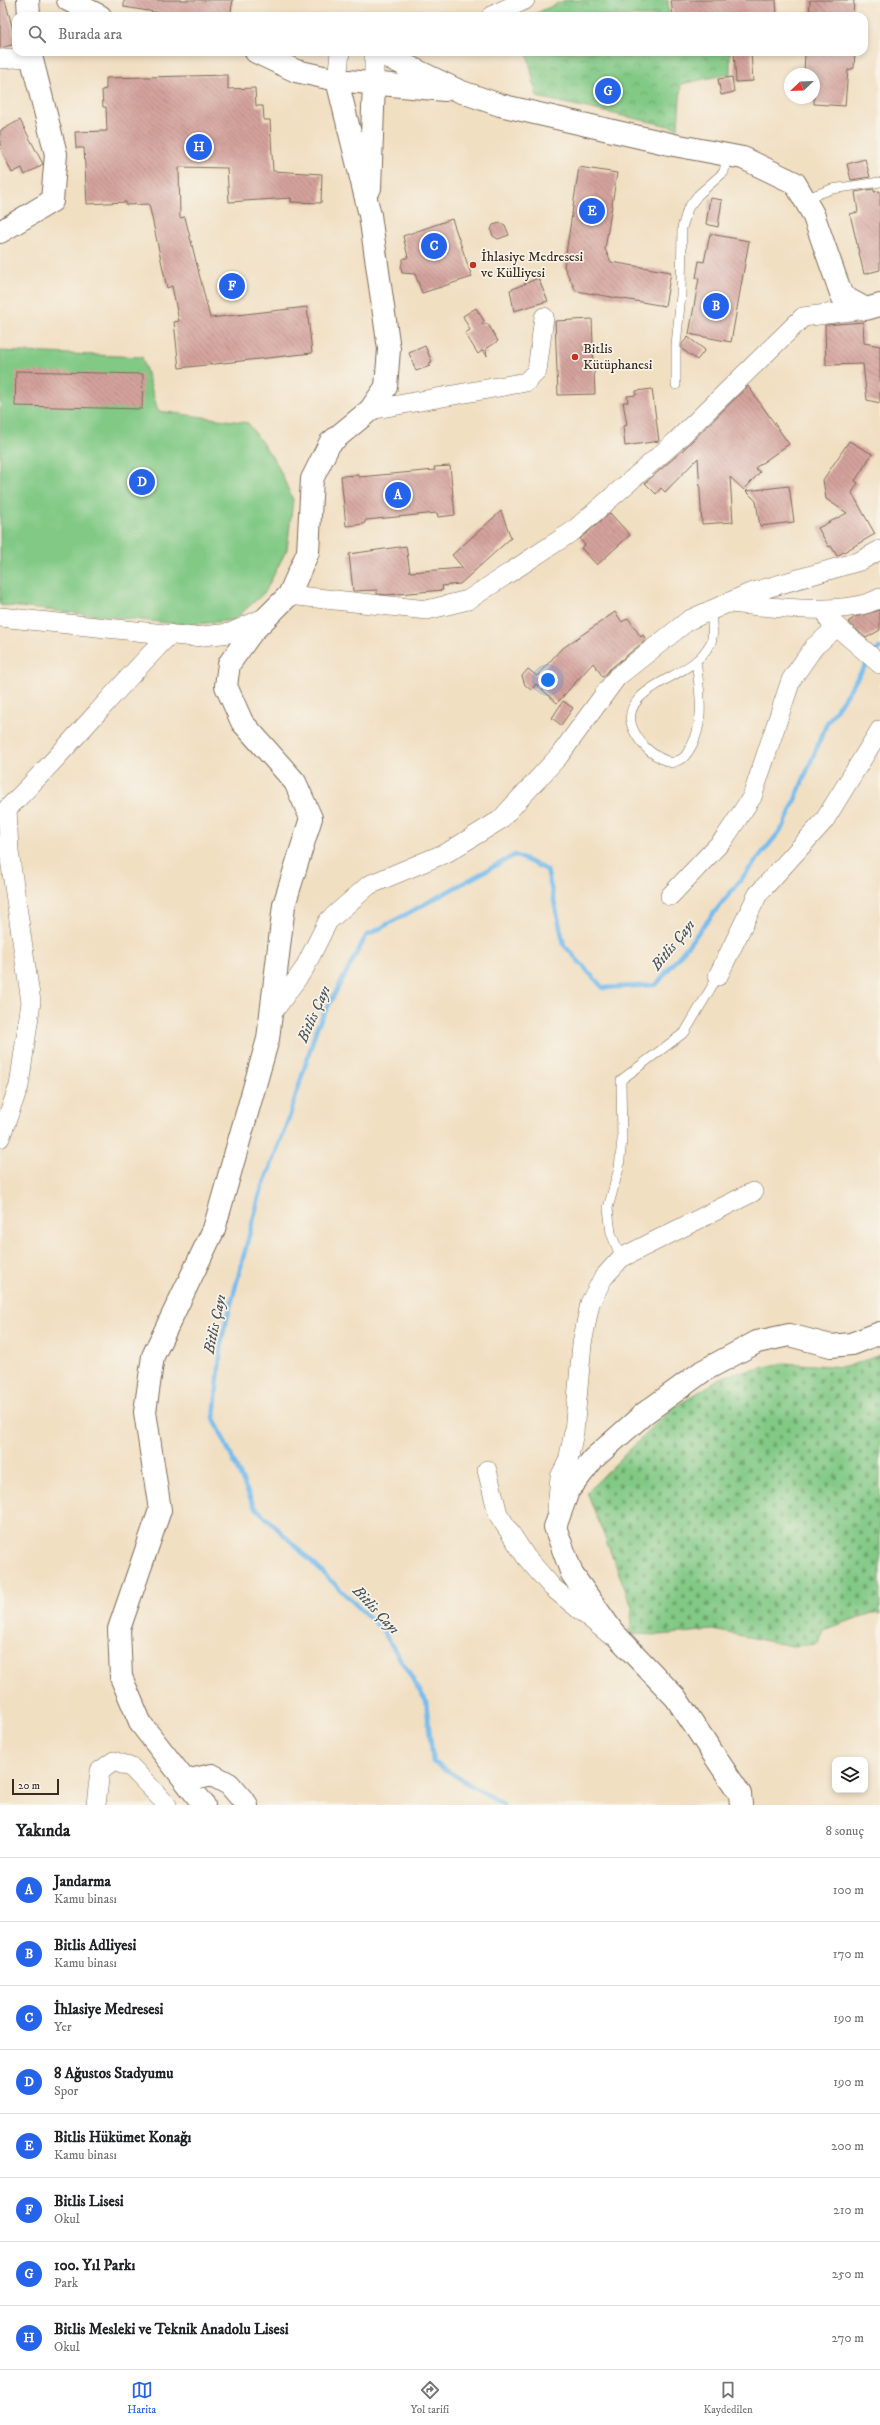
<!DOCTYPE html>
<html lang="tr">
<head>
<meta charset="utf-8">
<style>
  body { margin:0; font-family:"IM FELL DW Pica",serif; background:#f6f6f6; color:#202124 }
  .controls { position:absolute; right:12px; bottom:12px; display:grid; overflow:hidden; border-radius:8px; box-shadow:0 2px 6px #0003 }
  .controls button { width:36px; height:36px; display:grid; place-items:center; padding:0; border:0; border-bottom:1px solid #e0e0e0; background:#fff; color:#202124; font:20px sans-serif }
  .compass { position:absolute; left:784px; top:68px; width:36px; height:36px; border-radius:50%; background:#fff; box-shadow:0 2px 6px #0003; rotate:247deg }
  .scale { position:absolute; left:12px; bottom:10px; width:47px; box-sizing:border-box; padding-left:4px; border:2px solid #3b2a1e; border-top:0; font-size:11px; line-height:14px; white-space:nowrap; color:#3b2a1e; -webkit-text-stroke:3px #f7f3e8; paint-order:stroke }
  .you { position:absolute; left:548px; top:680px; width:14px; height:14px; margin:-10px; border:3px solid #fff; border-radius:50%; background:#1a73e8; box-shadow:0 0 0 6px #1a73e833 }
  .badge { display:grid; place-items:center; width:26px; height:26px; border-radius:50%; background:#2563eb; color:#fff; font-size:13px; font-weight:700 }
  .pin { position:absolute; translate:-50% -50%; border:2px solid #fff; box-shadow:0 1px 4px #0006 }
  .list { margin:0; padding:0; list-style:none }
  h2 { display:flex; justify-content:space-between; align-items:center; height:52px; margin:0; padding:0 16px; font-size:17px }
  h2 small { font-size:13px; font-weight:400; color:#757577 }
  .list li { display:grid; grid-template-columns:26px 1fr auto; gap:12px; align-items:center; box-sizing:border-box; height:64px; padding:0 16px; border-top:1px solid #e0e0e0 }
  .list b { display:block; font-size:15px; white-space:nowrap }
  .list p { margin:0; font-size:13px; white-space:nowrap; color:#757577 }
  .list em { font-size:13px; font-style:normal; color:#757577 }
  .icon { flex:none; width:22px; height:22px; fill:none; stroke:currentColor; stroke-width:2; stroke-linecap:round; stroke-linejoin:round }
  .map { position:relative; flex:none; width:880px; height:1805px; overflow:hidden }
  .search { position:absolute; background:#fff; box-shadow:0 2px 6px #0003; left:12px; right:12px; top:12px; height:44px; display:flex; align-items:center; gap:10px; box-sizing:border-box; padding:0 14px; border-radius:12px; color:#757577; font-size:15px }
  .sheet { height:564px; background:#fff }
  nav { display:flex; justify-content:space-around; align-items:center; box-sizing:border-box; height:56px; border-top:1px solid #e0e0e0; background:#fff; font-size:11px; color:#757577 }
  nav a { display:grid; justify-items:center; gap:2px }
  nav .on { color:#2563eb }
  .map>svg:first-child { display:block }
</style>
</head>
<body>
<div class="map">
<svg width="880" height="1805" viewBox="0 0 880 1805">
  <defs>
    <pattern id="cemetery-stones" width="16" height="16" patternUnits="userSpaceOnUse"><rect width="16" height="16" fill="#81c985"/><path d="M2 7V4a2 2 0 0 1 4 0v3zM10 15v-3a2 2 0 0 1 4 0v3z" fill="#6ba36c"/></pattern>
    <pattern id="park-crowns" width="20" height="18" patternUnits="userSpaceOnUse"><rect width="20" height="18" fill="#81c985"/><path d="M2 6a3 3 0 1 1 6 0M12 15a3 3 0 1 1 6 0" fill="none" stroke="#6ba36c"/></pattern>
    <pattern id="building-back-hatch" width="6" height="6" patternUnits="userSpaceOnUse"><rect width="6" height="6" fill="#d4a29c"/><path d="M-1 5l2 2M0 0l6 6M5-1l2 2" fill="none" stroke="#ad847f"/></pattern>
  </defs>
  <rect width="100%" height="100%" fill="#f7f3e8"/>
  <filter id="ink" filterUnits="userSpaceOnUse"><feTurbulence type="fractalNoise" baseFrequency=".025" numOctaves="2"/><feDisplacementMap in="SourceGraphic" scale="8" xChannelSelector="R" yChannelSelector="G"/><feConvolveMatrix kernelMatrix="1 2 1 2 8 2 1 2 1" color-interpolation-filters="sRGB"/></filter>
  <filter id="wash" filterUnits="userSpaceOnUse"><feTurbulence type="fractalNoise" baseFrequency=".012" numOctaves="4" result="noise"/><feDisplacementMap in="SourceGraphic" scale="16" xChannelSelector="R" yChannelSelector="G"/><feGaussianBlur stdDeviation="0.9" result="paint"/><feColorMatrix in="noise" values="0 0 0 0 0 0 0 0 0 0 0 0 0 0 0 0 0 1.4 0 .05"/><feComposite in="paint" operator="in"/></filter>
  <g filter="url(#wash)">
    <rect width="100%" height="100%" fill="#f1dfc2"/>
    <path fill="url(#cemetery-stones)" stroke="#5e7a52" d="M880,1355V1614L872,1613L823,1630L818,1644L792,1646L713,1630L660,1635L630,1634L632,1607L587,1492L671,1409L725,1376L784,1363L845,1367Z"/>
    <path fill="url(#park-crowns)" stroke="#5e7a52" d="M565,0H668L669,16H530Z
      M527,52H730V74L681,84L678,128L537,97Z"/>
    <path fill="#81c985" stroke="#5e7a52" d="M0,351L142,357L158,411L248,423L277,464L293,500L287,549L265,592L234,620L188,625L0,605Z"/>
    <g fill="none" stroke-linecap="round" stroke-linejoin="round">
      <path stroke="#76bced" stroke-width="4.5" d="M874,653L880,648
        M503,1805L433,1762L426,1701L383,1631L254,1506L214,1418L222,1338L260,1194L289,1118L317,1027L366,936L515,855L547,870L564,945L603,988L656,985L784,826L827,723L870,659"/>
    </g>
    <g id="blocks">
      <path fill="url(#building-back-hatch)" d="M0,0H5L16,41V44L0,48Z
        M124,0H233L230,16H179L124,7Z
        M671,0H776L777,16H673Z
        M810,0H854L853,16H809Z
        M734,52H751L753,81L736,82Z
        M805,52H855L854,68L848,70L845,106L814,104V74H804Z
        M228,75V89L255,88L256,106H263L264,120H270L273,171L322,174L321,203L291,202V198L229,202L227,168L179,167L180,218L185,217L210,318L307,307L312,353L179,368L174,322L179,321L172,286L167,288L149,204L126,205V202L87,204L84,148H76L75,132L107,131L106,107H103L102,90L106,89V78Z
        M732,77L734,92L721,95L718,79Z
        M20,120L43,164L25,175L22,168L12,173L0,147V131Z
        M865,159L870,177L851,180L847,164Z
        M579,167L617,173L605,249L611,262L671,272L665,306L576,291L564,267Z
        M874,189V192L880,191V270L864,274L850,214L858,212L855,192Z
        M710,198L722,200L718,227L706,224Z
        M452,219L472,277L422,293L415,274L402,273L401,267L403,259L408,257L403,236Z
        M500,223L505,225L509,235L498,239L493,236L491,230L493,225Z
        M710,234L749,241L731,342L689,334L699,278H696L699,261L704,262Z
        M538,278L548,301L514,311L510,290Z
        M476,308L484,321L481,324H488L498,341L486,349L487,356L483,350L478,354L465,333L470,330L463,316Z
        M592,319L595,394L558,395L555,321Z
        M863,322L864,343L880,346V403L867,400L863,364L826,365L825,325Z
        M688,337L705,350L697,360L682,349V344Z
        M425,346L432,362L429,363L430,366L416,371L409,353Z
        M16,371L143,374L142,409L15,406Z
        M748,386L789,444L755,468L760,472L744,490L730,477L733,522L702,524L698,458L665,492L661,488L656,494L645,483L683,450Z
        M652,389L659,441L625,446L623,426L627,425L623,402H628L627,396L636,395V391Z
        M849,441L872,454L855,481L858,483L852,493L875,534L837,556L831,546L829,547L818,528L847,513L826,499L823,480Z
        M450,466L455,515L438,517L437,513L366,520L364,524L346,526L341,476L358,475L359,477L435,470L434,467Z
        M789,486L794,522L760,526L756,501L746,491Z
        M501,511L511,538L460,584L442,586L443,590L387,595L377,594V590L353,591L349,554L406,546L410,572L463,568L452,555Z
        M610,513L630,535L597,565L581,548L585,545L580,539Z
        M880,610V630L866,638L848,622L855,617Z
        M615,612L622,622L628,618L641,637L643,635L646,640L610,669L603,677L593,663L557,703L536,684L531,690L525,685L522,676L528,669L537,676L560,650Z
        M563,701L573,708L561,725L552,718Z"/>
    </g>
  </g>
  <g filter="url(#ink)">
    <use href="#blocks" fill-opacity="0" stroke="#7b6957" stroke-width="1"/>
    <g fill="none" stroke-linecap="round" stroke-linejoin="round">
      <defs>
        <path id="service" d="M804,199L832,189L880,182
          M676,385V345L681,295L682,228L688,208L698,195L724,172L727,155
          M696,661C700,692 707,729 685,756C683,759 676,761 672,763C655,757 644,749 635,733C613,694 677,679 697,660C702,656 707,649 710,644C715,637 711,619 711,610
          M621,1258L611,1233L608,1208L619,1168L622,1140L621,1080L685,1032L718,976"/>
        <path id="minor" d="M491,16L525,0
          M374,52V83
          M0,59L30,57
          M337,80L340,52
          M370,410L526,382L537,371L544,317
          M289,595L427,610L468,600L573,531L675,442L803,317L866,309
          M730,603C768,607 847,617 880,598
          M0,617L194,637L230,633L264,618
          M828,619L880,664
          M670,896L724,839L752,797L791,680L814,647L837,627
          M718,976L758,894L824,821L880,730
          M271,1015L304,969L328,921L369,885L448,852L500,820L559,756L617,677L689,620L750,593L860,561L880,550
          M0,1138L19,1086L31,1002L9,852L7,809C64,753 114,691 170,634
          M487,1470L498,1514L526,1557L552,1587L609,1634
          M557,1509L560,1477L568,1461L574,1432L582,1344L590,1303L603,1278L621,1258L753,1192
          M96,1805L100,1771L114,1761L132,1768L167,1805"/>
        <path id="tertiary" d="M28,0L29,16
          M68,0L100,16
          M256,52L296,71L337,80L445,90
          M378,52L459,91L500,105L674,145L743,158L795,183L813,214L842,296L866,309L880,305
          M370,188L374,83
          M0,232L52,201L56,154L30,52
          M186,1781L212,1775L229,1784L247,1805
          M204,1805L141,1724L121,1677L119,1629L160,1510L145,1412L153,1356L214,1229L268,1039L284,905L311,818L295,782L242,722L226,686L229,664L252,632L289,595L308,552L312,479L330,443L370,410L386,387L389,349L370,215L337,80
          M741,1805L740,1794L676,1698L613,1632L572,1574L555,1527L568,1491L593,1459L645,1413L703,1371L757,1342L789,1335L831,1346L851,1344L880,1333"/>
      </defs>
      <use href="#service" stroke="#7b6957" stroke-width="10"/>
      <use href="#minor" stroke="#7b6957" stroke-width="20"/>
      <use href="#tertiary" stroke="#7b6957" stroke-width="24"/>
      <use href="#service" stroke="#fff" stroke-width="9"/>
      <use href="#minor" stroke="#fff" stroke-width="19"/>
      <use href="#tertiary" stroke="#fff" stroke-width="22"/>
    </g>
  </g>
  <g fill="#c8321e" stroke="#f7f3e8" stroke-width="1.5">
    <circle cx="473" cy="265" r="4"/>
    <circle cx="575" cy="357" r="4"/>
  </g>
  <g text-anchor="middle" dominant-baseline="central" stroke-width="3.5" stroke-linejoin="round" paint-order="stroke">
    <g font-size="14" fill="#3b2a1e" stroke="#f7f3e8" text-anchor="start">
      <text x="481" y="257">İhlasiye Medresesi<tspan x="481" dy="16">ve Külliyesi</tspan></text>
      <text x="583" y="349">Bitlis<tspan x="583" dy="16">Kütüphanesi</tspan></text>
    </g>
    <g font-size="15" font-style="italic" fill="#4d565c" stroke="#f7f3e8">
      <text transform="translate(673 945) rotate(-51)">Bitlis Çayı</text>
      <text transform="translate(314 1014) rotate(-66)">Bitlis Çayı</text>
      <text transform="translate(215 1324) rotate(-78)">Bitlis Çayı</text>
      <text transform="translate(376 1610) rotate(47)">Bitlis Çayı</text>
    </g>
  </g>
</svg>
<div class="controls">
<button><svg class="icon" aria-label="layers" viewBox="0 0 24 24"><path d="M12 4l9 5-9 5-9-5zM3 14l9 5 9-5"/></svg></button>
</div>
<svg class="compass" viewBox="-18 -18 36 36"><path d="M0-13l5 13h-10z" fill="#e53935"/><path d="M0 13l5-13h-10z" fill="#757577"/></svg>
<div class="scale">20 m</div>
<div class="you"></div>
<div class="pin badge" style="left:398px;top:495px">A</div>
<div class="pin badge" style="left:716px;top:306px">B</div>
<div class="pin badge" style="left:434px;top:246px">C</div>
<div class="pin badge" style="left:142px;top:482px">D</div>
<div class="pin badge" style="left:592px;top:211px">E</div>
<div class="pin badge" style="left:232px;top:286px">F</div>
<div class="pin badge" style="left:608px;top:91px">G</div>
<div class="pin badge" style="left:199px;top:147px">H</div>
<div class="search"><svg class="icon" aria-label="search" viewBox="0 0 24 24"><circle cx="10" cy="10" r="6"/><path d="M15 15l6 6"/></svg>Burada ara</div>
</div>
<section class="sheet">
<h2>Yakında<small>8 sonuç</small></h2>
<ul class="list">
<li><span class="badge">A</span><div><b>Jandarma</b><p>Kamu binası</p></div><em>100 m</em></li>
<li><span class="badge">B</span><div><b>Bitlis Adliyesi</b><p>Kamu binası</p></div><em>170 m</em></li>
<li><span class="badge">C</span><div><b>İhlasiye Medresesi</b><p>Yer</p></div><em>190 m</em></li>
<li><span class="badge">D</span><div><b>8 Ağustos Stadyumu</b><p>Spor</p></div><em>190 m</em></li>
<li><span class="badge">E</span><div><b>Bitlis Hükümet Konağı</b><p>Kamu binası</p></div><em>200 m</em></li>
<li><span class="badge">F</span><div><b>Bitlis Lisesi</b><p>Okul</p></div><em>210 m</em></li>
<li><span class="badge">G</span><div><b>100. Yıl Parkı</b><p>Park</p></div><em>250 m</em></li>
<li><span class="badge">H</span><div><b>Bitlis Mesleki ve Teknik Anadolu Lisesi</b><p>Okul</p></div><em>270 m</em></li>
</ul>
</section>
<nav>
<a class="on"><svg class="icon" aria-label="map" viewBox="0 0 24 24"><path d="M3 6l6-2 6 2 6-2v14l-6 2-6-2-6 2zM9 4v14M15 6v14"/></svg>Harita</a>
<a><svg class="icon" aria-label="directions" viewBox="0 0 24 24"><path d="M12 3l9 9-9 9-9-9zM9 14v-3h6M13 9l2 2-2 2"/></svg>Yol tarifi</a>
<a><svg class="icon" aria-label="saved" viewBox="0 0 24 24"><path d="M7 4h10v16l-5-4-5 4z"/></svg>Kaydedilen</a>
</nav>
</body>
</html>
